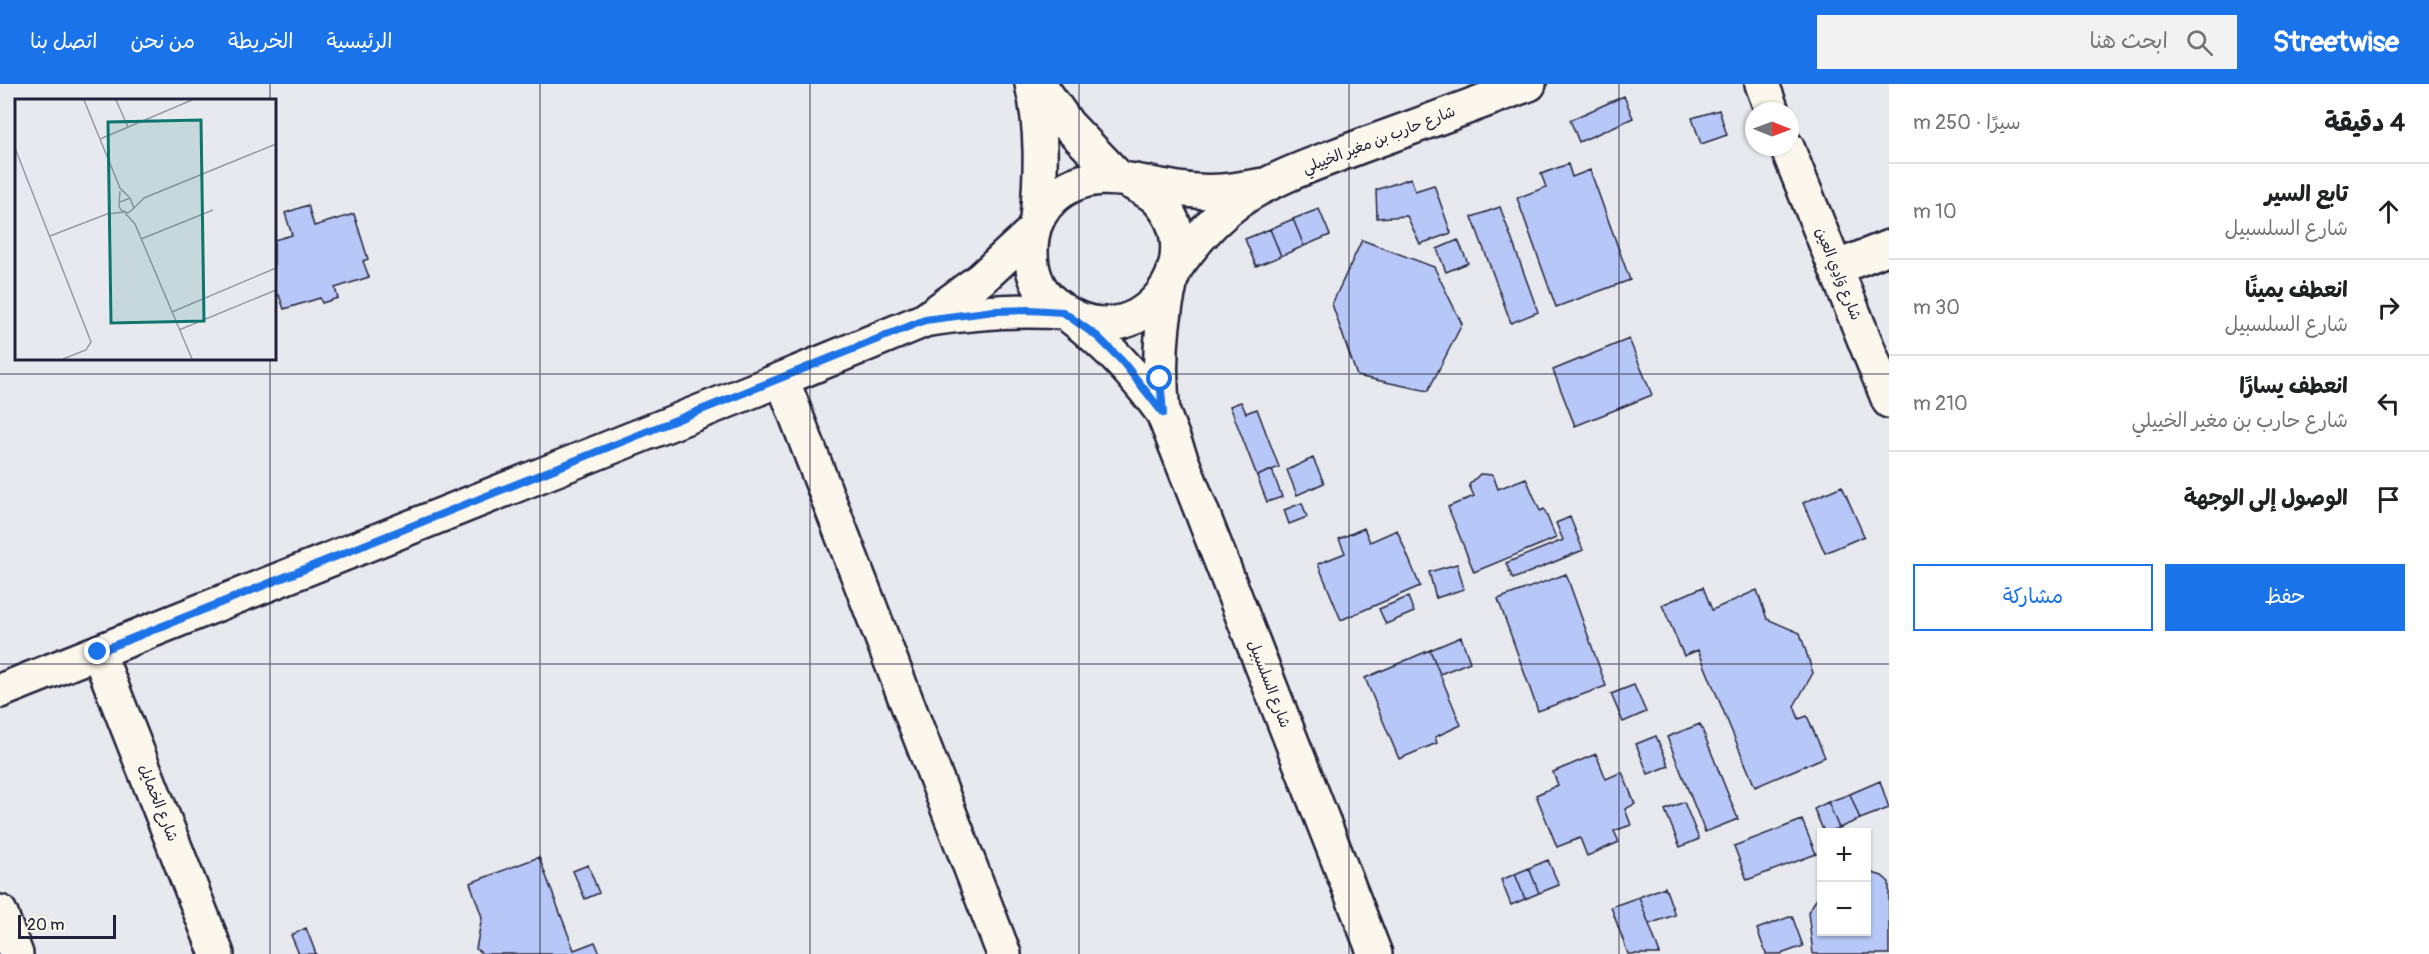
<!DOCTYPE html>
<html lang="ar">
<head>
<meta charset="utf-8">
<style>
  body { margin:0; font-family:Pangolin,"Playpen Sans Arabic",sans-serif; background:#f2f2f2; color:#202124; direction:rtl }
  .controls { position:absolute; right:18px; bottom:18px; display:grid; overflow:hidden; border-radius:0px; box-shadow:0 2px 4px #0004 }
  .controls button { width:54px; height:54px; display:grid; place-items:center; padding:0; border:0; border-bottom:2px solid #e0e0e0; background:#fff; color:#202124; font:30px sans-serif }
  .compass { position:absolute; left:1745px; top:18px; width:54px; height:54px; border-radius:50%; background:#fff; box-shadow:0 2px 4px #0004; rotate:91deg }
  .scale { position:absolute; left:18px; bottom:15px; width:98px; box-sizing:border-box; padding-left:6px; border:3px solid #22223b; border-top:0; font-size:16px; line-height:21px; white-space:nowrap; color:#22223b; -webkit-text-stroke:4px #fbf7ec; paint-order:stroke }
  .stop { position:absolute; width:18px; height:18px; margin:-14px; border:4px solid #1a73e8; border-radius:50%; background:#fff }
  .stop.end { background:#1a73e8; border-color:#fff; box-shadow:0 2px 6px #0008 }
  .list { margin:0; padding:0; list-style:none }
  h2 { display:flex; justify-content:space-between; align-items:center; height:78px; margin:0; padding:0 24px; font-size:26px }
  h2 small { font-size:20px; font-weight:400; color:#757577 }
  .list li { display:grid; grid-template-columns:39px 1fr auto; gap:18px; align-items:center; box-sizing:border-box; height:96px; padding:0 24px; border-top:2px solid #e0e0e0 }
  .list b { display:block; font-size:22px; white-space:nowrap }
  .list p { margin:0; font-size:20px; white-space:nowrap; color:#757577 }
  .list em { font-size:20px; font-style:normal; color:#757577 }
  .actions { display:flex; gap:12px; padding:18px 24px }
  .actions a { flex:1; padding:14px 0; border:2px solid #1a73e8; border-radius:0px; text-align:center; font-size:21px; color:#1a73e8 }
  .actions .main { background:#1a73e8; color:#fff }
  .icon { flex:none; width:33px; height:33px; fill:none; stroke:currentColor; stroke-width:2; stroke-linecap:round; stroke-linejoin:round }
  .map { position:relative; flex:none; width:1889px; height:870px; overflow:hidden; direction:ltr }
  header { display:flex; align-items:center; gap:36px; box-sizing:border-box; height:84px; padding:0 30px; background:#1a73e8; color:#fff }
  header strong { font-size:28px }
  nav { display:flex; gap:33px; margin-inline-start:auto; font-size:21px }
  .search { width:420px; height:54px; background:#f2f2f2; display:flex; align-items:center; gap:15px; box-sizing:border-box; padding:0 21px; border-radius:0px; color:#757577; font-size:22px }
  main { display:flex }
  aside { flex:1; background:#fff }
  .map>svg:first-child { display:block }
</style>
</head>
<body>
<header>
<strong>Streetwise</strong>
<div class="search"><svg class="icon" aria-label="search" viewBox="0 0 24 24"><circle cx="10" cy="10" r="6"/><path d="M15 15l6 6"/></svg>ابحث هنا</div>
<nav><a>الرئيسية</a><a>الخريطة</a><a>من نحن</a><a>اتصل بنا</a></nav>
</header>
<main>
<aside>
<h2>4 دقيقة<small>سيرًا · 250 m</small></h2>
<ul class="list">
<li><svg class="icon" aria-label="ahead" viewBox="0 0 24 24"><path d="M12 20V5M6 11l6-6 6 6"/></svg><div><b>تابع السير</b><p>شارع السلسبيل</p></div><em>10 m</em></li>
<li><svg class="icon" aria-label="right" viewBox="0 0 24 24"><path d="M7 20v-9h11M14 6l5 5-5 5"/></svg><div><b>انعطف يمينًا</b><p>شارع السلسبيل</p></div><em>30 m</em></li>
<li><svg class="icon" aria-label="left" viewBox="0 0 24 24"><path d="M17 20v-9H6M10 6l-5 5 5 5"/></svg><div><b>انعطف يسارًا</b><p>شارع حارب بن مغير الخييلي</p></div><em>210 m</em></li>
<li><svg class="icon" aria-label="arrive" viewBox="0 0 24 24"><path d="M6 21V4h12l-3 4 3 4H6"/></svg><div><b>الوصول إلى الوجهة</b></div></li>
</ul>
<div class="actions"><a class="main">حفظ</a><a>مشاركة</a></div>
</aside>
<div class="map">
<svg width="1889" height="870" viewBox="0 0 1889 870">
  <rect width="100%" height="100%" fill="#e7e9ef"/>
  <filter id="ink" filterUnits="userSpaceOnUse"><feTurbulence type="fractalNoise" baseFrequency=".0167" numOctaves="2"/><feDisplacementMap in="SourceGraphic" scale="12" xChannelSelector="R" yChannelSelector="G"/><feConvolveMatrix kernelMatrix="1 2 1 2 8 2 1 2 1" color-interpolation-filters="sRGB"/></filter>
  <g filter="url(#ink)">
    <path fill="#b7c7f7" stroke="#22223b" stroke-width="1.5" d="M1624,12L1633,34L1579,58L1570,36Z
      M1719,26L1727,51L1701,60L1692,34Z
      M1568,80L1572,93L1590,86L1630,196L1556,223L1517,114L1546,103L1541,90Z
      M1411,94L1415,107L1434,101L1451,149L1420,160L1407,132L1377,134L1376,106Z
      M308,121L314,142L354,130L368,175L363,177L369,193L335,204L338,214L322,219L320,214L284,225L279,211L274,213V156L292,151L285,129Z
      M1500,123L1538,228L1511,239L1472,133Z
      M1319,125L1330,151L1304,162L1293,135Z
      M1293,135L1304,162L1281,172L1270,145Z
      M1270,145L1281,172L1256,182L1245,155Z
      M1362,156L1434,183L1462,240L1428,307L1357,292L1332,220Z
      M1458,156L1468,179L1446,188L1437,165Z
      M1629,255L1652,311L1575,342L1553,286Z
      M1241,318L1246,329L1257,325L1279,383L1257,392L1230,322Z
      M1313,374L1324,399L1297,411L1287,386Z
      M1272,386L1282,413L1267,418L1257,392Z
      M1480,390L1493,391L1498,405L1526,394L1540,427L1544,425L1556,454L1474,488L1448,423L1474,412L1469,401Z
      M1842,402L1864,452L1825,469L1803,419Z
      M1302,419L1307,433L1289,440L1284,426Z
      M1570,433L1583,466L1513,495L1506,479L1563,456L1556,439Z
      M1364,444L1370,458L1397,446L1420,502L1341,536L1318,480L1345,469L1339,455Z
      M1457,480L1464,505L1436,514L1429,488Z
      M1566,490L1606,602L1538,627L1498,515Z
      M1703,503L1712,526L1757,506L1767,535L1800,549L1813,589L1794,622L1799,635L1807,632L1825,673L1755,703L1698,566L1684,572L1662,521Z
      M1408,513L1414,528L1386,540L1379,525Z
      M1461,553L1470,578L1440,590L1430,566Z
      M1430,566L1461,641L1435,653L1437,659L1399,675L1365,594Z
      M1634,601L1646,628L1623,638L1611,610Z
      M1700,640L1738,735L1705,748L1667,653Z
      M1656,652L1669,682L1648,690L1636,660Z
      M1596,670L1606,695L1622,688L1635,720L1625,725L1631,741L1614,747L1619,758L1587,772L1580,754L1557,763L1536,711L1558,701L1553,688Z
      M1880,697L1889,724L1860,735L1850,710Z
      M1850,710L1860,735L1839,744L1828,718Z
      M1684,718L1699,755L1680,763L1665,726Z
      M1828,718L1839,744L1824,748L1814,725Z
      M1802,736L1816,770L1747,796L1734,762Z
      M539,773L574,866L595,858L600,870H483L476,865L482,833L470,799Z
      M1548,776L1559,801L1539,809L1529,784Z
      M588,781L599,809L585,815L573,787Z
      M1529,784L1539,809L1525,815L1515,790Z
      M1866,787L1882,792L1889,798V870H1813L1808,828L1822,807V848H1866Z
      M1515,790L1525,815L1511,821L1501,796Z
      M1665,803L1675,831L1649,840L1639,813Z
      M1639,813L1649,840L1660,870H1628L1611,823Z
      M1792,832L1803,862L1781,870H1766L1757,845Z
      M306,844L316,870H299L291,851Z"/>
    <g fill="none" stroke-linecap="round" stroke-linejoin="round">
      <defs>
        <path id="street" d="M1032,0C1043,45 1041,90 1037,136
          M1039,0L1068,41L1119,94
          M1762,0L1772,27
          M1787,63L1889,317
          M1130,98C1138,102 1147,107 1154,112C1222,175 1130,290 1050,216C1033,200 1029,176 1032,153C1034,139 1042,124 1053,114C1095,76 1146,104 1196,107C1219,109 1241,105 1264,101
          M1836,184L1889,163
          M1174,186C1192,160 1213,135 1240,116C1276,92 1320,78 1361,62C1417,42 1473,21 1529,0
          M1071,233C1108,261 1136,292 1163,329L1375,870
          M930,235C975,228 1018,225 1063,228
          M782,295L1004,870
          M1163,329C1158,284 1160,244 1170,200
          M98,568L217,870
          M0,607L782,295L925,236L981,195L1033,147
          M0,828L16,870"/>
      </defs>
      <use href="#street" stroke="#22223b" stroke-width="38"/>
      <use href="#street" stroke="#fbf7ec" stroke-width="33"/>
    </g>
  </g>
  <g fill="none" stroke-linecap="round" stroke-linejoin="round" filter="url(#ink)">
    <path stroke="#1a73e8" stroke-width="8" d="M98,568L925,236L994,227L1030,226L1063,228L1098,253L1122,277L1163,329L1160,295"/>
  </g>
  <path fill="none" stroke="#22223b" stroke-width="1.5" stroke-opacity="0.55" d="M270,0V16M540,0V870M810,0V870M1079,0V870M1349,0V870M1619,0V870M270,274V870M0,290H1889M0,580H1889"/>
  <g text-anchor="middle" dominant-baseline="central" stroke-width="6" stroke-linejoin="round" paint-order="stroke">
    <g font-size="15" fill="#22223b" stroke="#fbf7ec">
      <text transform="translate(1379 56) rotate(-21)">شارع حارب بن مغير الخييلي</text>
      <text transform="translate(1838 190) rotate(68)">شارع وَادِي العين</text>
      <text transform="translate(1269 600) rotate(69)">شارع السلسبيل</text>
      <text transform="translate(158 719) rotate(68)">شارع الخمايل</text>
    </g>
  </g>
  <g transform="translate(15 15)">
    <rect width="261" height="261" fill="#e7e9ef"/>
    <path fill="none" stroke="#9899a7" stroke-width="1.5" d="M69,1L105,89L114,98M101,1L113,28M85,40L177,1M0,49L76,243L71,251L48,260M105,103L115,99L119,109L113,114L106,111L104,107L105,92M119,109L129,99L261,45M110,114L120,125L177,260M35,137L92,115L109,113M126,140L198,111M157,213L261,169M164,231L261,191"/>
    <path fill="#0f766e" fill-opacity="0.15" stroke="#0f766e" stroke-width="3" d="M186,21L189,222L96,224L93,23Z"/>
    <rect width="261" height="261" fill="none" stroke="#22223b" stroke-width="3"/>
  </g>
</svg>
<div class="controls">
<button>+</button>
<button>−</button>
</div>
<svg class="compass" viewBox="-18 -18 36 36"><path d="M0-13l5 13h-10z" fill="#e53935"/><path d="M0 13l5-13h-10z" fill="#757577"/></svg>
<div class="scale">20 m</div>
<div class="stop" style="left:1160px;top:295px"></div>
<div class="stop end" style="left:98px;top:568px"></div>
</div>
</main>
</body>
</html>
